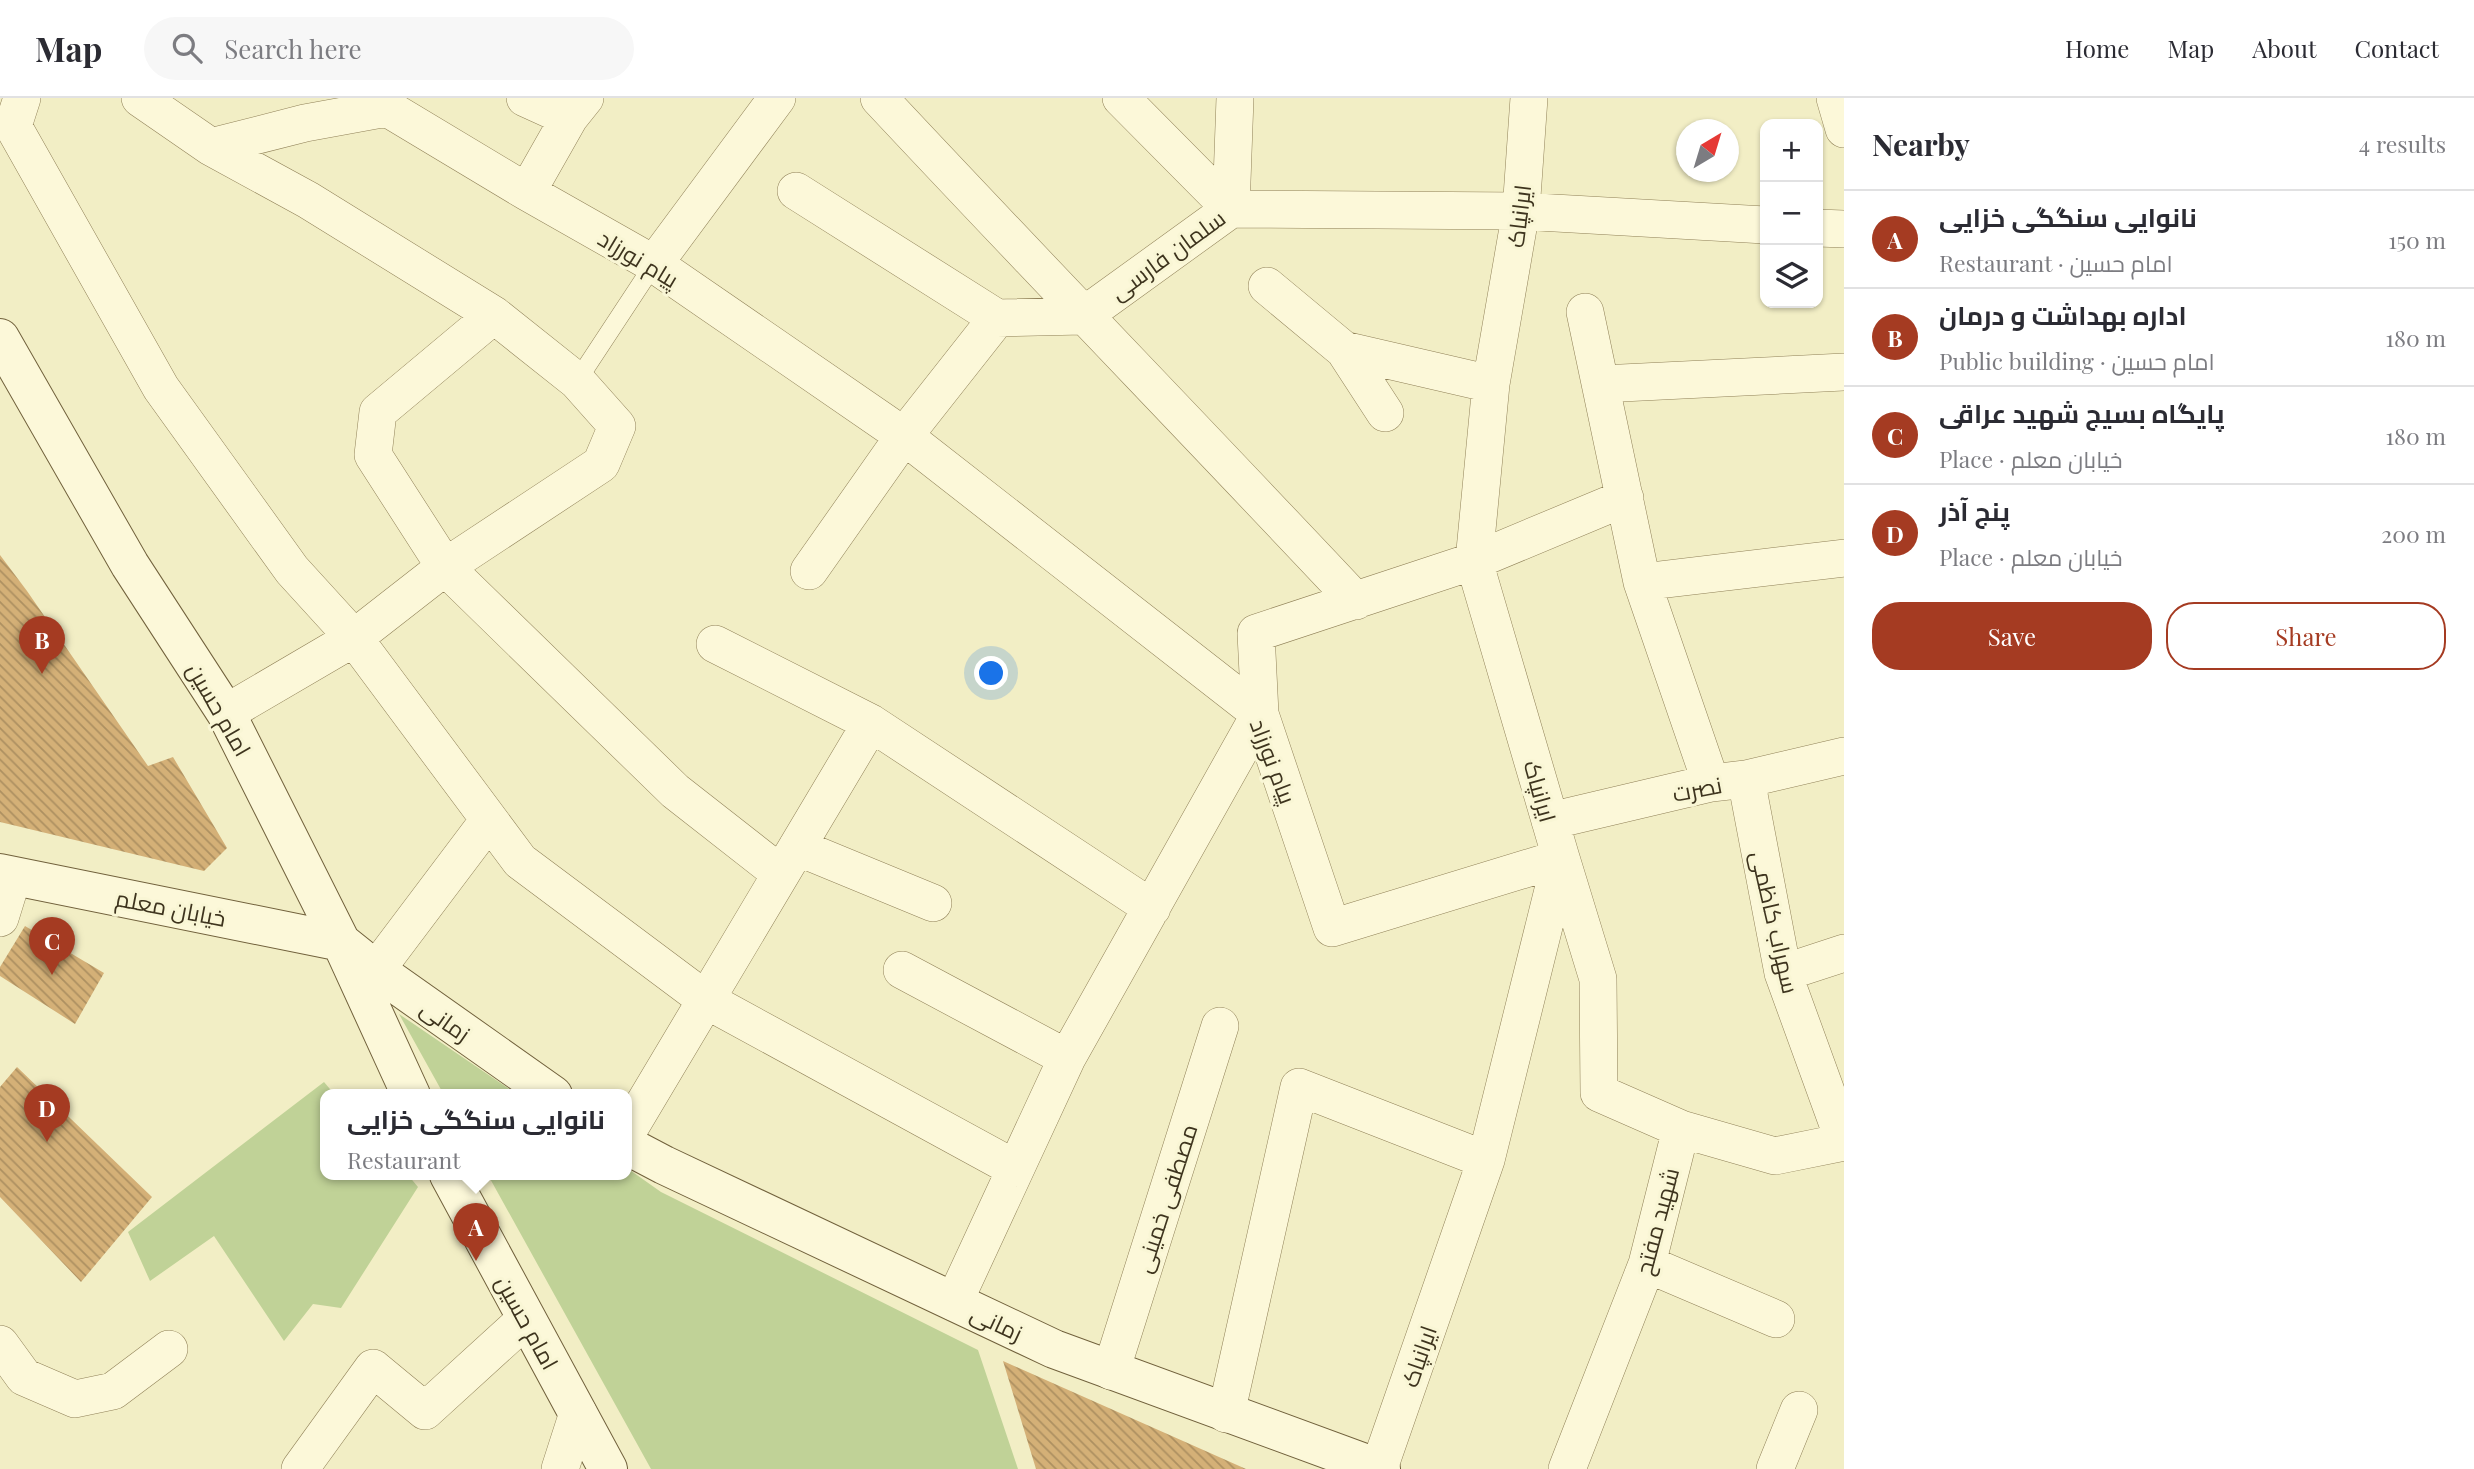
<!DOCTYPE html>
<html lang="en">
<head>
<meta charset="utf-8">
<style>
  body { margin:0; font-family:"Playfair Display",Cairo,serif; background:#f7f7f7; color:#2b2b33 }
  .controls { position:absolute; right:21px; top:21px; display:grid; overflow:hidden; border-radius:14px; box-shadow:0 2px 5px #0004 }
  .controls button { width:63px; height:63px; display:grid; place-items:center; padding:0; border:0; border-bottom:2px solid #e1e1e2; background:#fff; color:#2b2b33; font:35px sans-serif }
  .compass { position:absolute; left:1676px; top:21px; width:63px; height:63px; border-radius:50%; background:#fff; box-shadow:0 2px 5px #0004; rotate:38deg }
  .you { position:absolute; left:992px; top:576px; width:24px; height:24px; margin:-18px; border:5px solid #fff; border-radius:50%; background:#1a73e8; box-shadow:0 0 0 10px #1a73e833 }
  .badge { display:grid; place-items:center; width:46px; height:46px; border-radius:50%; background:#a53b22; color:#fff; font-size:23px; font-weight:700 }
  .pin { position:absolute; translate:-50% -58px; filter:drop-shadow(0 2px 4px #0008) }
  .pin::after { content:''; position:absolute; top:37px; width:24px; height:21px; background:inherit; clip-path:polygon(0 0,100% 0,50% 100%) }
  .popup { position:absolute; left:320px; top:991px; width:312px; height:91px; box-sizing:border-box; display:grid; place-content:center; border-radius:14px; background:#fff; filter:drop-shadow(0 2px 5px #0005); font-size:23px; white-space:nowrap; color:#7c7c81 }
  .popup b { font-size:26px; color:#2b2b33 }
  .popup::after { content:''; position:absolute; left:50%; top:100%; margin-left:-14px; border:14px solid transparent; border-top-color:#fff }
  .list { margin:0; padding:0; list-style:none }
  h2 { display:flex; justify-content:space-between; align-items:center; height:91px; margin:0; padding:0 28px; font-size:30px }
  h2 small { font-size:23px; font-weight:400; color:#7c7c81 }
  .list li { display:grid; grid-template-columns:46px 1fr auto; gap:21px; align-items:center; box-sizing:border-box; height:98px; padding:0 28px; border-top:2px solid #e1e1e2 }
  .list b { display:block; font-size:26px; white-space:nowrap }
  .list p { margin:0; font-size:23px; white-space:nowrap; color:#7c7c81 }
  .list em { font-size:23px; font-style:normal; color:#7c7c81 }
  .actions { display:flex; gap:14px; padding:21px 28px }
  .actions a { flex:1; padding:16px 0; border:2px solid #a53b22; border-radius:28px; text-align:center; font-size:24px; color:#a53b22 }
  .actions .main { background:#a53b22; color:#fff }
  .icon { flex:none; width:38px; height:38px; fill:none; stroke:currentColor; stroke-width:2; stroke-linecap:round; stroke-linejoin:round }
  .map { position:relative; flex:none; width:1844px; height:1371px; overflow:hidden }
  header { display:flex; align-items:center; gap:42px; box-sizing:border-box; height:98px; padding:0 35px; background:#fff; border-bottom:2px solid #e1e1e2 }
  header strong { font-size:33px }
  nav { display:flex; gap:38px; margin-inline-start:auto; font-size:24px }
  .search { width:490px; height:63px; background:#f7f7f7; display:flex; align-items:center; gap:18px; box-sizing:border-box; padding:0 24px; border-radius:38px; color:#7c7c81; font-size:26px }
  main { display:flex }
  aside { flex:1; background:#fff }
  .map>svg:first-child { display:block }
</style>
</head>
<body>
<header>
<strong>Map</strong>
<div class="search"><svg class="icon" aria-label="search" viewBox="0 0 24 24"><circle cx="10" cy="10" r="6"/><path d="M15 15l6 6"/></svg>Search here</div>
<nav><a>Home</a><a>Map</a><a>About</a><a>Contact</a></nav>
</header>
<main>
<div class="map">
<svg width="1844" height="1371" viewBox="0 0 1844 1371">
  <defs>
    <pattern id="building-back-hatch" width="6" height="6" patternUnits="userSpaceOnUse" patternTransform="scale(1.75)"><rect width="6" height="6" fill="#d4b077"/><path d="M-1 5l2 2M0 0l6 6M5-1l2 2" fill="none" stroke="#ad9061"/></pattern>
  </defs>
  <rect width="100%" height="100%" fill="#f2eec5"/>
  <path fill="#c0d297" d="M399,916L518,997H444Z
    M324,984L335,997H326V1077H408L418,1089L341,1210L313,1206L284,1243L214,1138L150,1183L128,1134Z
    M627,1070L661,1094L978,1252L1018,1371H651L488,1077H626Z"/>
  <path fill="url(#building-back-hatch)" d="M0,457L27,493L148,668L173,659L227,750L204,773L0,724Z
    M25,828L104,875L75,926L0,878V869Z
    M17,969L152,1099L81,1184L0,1099V989Z
    M1003,1263L1246,1371H1036Z"/>
  <g fill="none" stroke-linecap="round" stroke-linejoin="round">
    <defs>
      <path id="lane" d="M577,283L654,166"/>
      <path id="street" d="M22,0L13,28L161,290L292,472L354,540L520,763L706,902L1014,1070
        M140,0L211,49L308,102L494,217L577,283L617,328L601,366L445,469L354,540L226,615
        M364,0L387,10L527,94L654,166L904,338L1260,616L1332,830L1561,760L1598,881L1599,995L1681,1031
        M525,0L569,20
        M879,0C1037,169 1198,335 1356,503
        M1121,0L1231,111L1521,113L1765,127
        M1835,0L1844,31
        M211,49L305,25L387,10
        M796,93L997,220
        M527,94L569,20L585,0
        M1818,130L1844,131
        M654,166L777,0
        M1267,188L1344,252L1385,315
        M1585,214L1642,484L1711,685
        M494,217L378,314L373,357L445,469L675,693L781,776
        M1344,252L1491,286
        M1601,286L1844,274
        M809,473L904,338L997,220L1083,218L1231,111L1235,0
        M1642,484L1844,460
        M715,546L871,625L1152,810
        M1746,681L1783,875L1844,1043
        M1550,723L1711,685L1746,681L1844,658
        M797,749L933,805
        M0,820L13,778
        M376,872L489,722
        M902,872L1067,960
        M1783,875L1844,855
        M626,1036L871,625
        M1647,1166L1776,1221
        M954,1204L1067,960L1260,616L1256,535L1474,463L1625,400
        M0,1246L24,1279L75,1301L113,1293L169,1251
        M1111,1273L1220,928
        M1226,1316L1299,989L1486,1062
        M1379,1370L1486,1062L1561,760L1474,463L1491,286L1521,113L1529,0
        M300,1371L373,1270L425,1313L526,1221
        M560,1371L578,1315
        M1567,1371L1647,1166L1681,1031L1775,1058L1844,1044
        M1775,1371L1799,1312"/>
      <path id="secondary" d="M0,240L130,467L226,615L341,844L411,997
        M0,775L341,844L376,872L553,997
        M626,1047L664,1067L1054,1251L1381,1371
        M449,1077L608,1371"/>
    </defs>
    <use href="#lane" stroke="#908158" stroke-width="19"/>
    <use href="#street" stroke="#908158" stroke-width="38"/>
    <use href="#secondary" stroke="#71613c" stroke-width="40"/>
    <use href="#lane" stroke="#fcf8d9" stroke-width="18"/>
    <use href="#street" stroke="#fcf8d9" stroke-width="37"/>
    <use href="#secondary" stroke="#fcf8d9" stroke-width="38"/>
  </g>
  <g text-anchor="middle" dominant-baseline="central" stroke-width="6" stroke-linejoin="round" paint-order="stroke">
    <g font-size="23" fill="#3e341e" stroke="#f9f6d5">
      <text transform="translate(1518 118) rotate(-83)">ایرانپاک</text>
      <text transform="translate(1167 156) rotate(-36)">سلمان فارسی</text>
      <text transform="translate(639 160) rotate(31)">پیام نورزاد</text>
      <text transform="translate(220 611) rotate(60)">امام حسین</text>
      <text transform="translate(1274 663) rotate(69)">پیام نورزاد</text>
      <text transform="translate(1697 690) rotate(-11)">نصرت</text>
      <text transform="translate(1541 693) rotate(74)">ایرانپاک</text>
      <text transform="translate(171 809) rotate(11)">خیابان معلم</text>
      <text transform="translate(1776 824) rotate(77)">سهراب کاظمی</text>
      <text transform="translate(446 922) rotate(35)">زمانی</text>
      <text transform="translate(1165 1100) rotate(-72)">مصطفی خمینی</text>
      <text transform="translate(1656 1123) rotate(-75)">شهید مفتح</text>
      <text transform="translate(528 1224) rotate(61)">امام حسین</text>
      <text transform="translate(997 1224) rotate(25)">زمانی</text>
      <text transform="translate(1418 1258) rotate(-71)">ایرانپاک</text>
    </g>
  </g>
</svg>
<div class="controls">
<button>+</button>
<button>−</button>
<button><svg class="icon" aria-label="layers" viewBox="0 0 24 24"><path d="M12 4l9 5-9 5-9-5zM3 14l9 5 9-5"/></svg></button>
</div>
<svg class="compass" viewBox="-18 -18 36 36"><path d="M0-13l5 13h-10z" fill="#e53935"/><path d="M0 13l5-13h-10z" fill="#7c7c81"/></svg>
<div class="you"></div>
<div class="pin badge" style="left:476px;top:1163px">A</div>
<div class="popup"><b>نانوایی سنگگی خزایی</b>Restaurant</div>
<div class="pin badge" style="left:42px;top:576px">B</div>
<div class="pin badge" style="left:52px;top:877px">C</div>
<div class="pin badge" style="left:47px;top:1044px">D</div>
</div>
<aside>
<h2>Nearby<small>4 results</small></h2>
<ul class="list">
<li><span class="badge">A</span><div><b>نانوایی سنگگی خزایی</b><p>Restaurant · امام حسین</p></div><em>150 m</em></li>
<li><span class="badge">B</span><div><b>اداره بهداشت و درمان</b><p>Public building · امام حسین</p></div><em>180 m</em></li>
<li><span class="badge">C</span><div><b>پایگاه بسیج شهید عراقی</b><p>Place · خیابان معلم</p></div><em>180 m</em></li>
<li><span class="badge">D</span><div><b>پنج آذر</b><p>Place · خیابان معلم</p></div><em>200 m</em></li>
</ul>
<div class="actions"><a class="main">Save</a><a>Share</a></div>
</aside>
</main>
</body>
</html>
